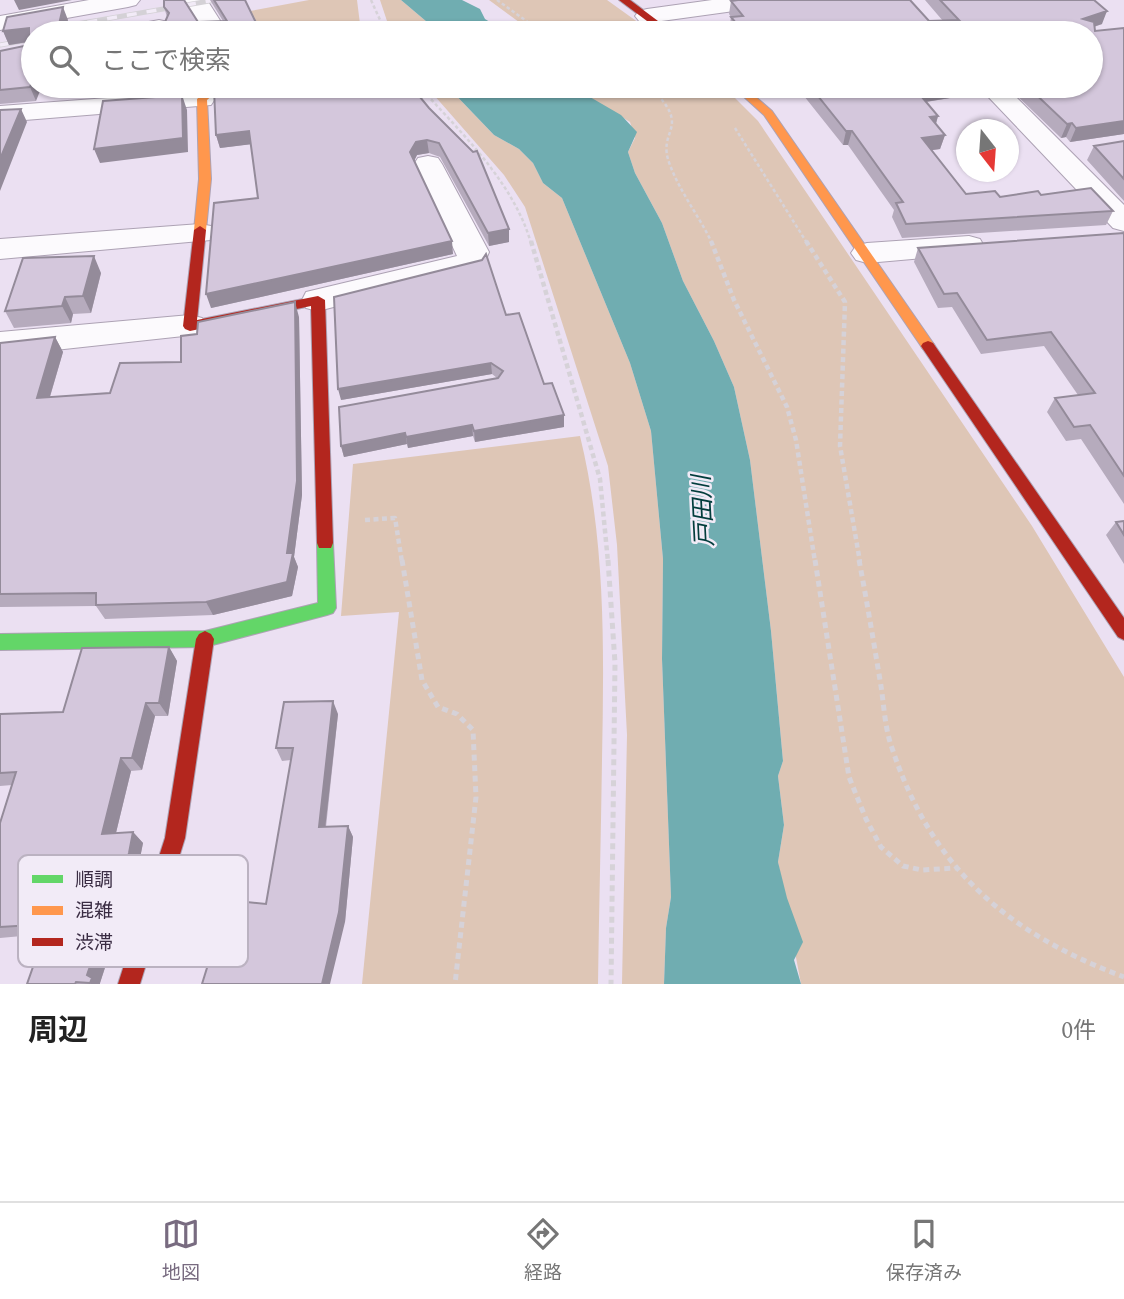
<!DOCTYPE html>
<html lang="ja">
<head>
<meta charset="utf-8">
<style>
  body { margin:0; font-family:Spectral,"Noto Sans JP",serif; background:#f6f6f6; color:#222 }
  .compass { position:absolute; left:956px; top:119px; width:63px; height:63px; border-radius:50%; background:#fff; box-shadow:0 2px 5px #0004; rotate:163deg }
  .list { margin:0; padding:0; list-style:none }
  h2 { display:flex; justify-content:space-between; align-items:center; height:91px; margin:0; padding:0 28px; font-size:30px }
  h2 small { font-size:23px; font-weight:400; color:#767676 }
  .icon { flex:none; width:38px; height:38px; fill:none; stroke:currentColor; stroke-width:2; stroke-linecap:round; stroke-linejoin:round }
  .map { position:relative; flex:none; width:1124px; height:984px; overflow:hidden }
  .search { position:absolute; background:#fff; box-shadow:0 2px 5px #0004; left:21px; right:21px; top:21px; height:77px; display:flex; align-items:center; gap:18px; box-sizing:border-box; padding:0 24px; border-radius:38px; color:#767676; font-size:26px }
  .sheet { height:217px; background:#fff }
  nav { display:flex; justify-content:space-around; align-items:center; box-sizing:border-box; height:98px; border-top:2px solid #e0e0e0; background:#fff; font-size:19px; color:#767676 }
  nav a { display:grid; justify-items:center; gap:4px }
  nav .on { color:#786b80 }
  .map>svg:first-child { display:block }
</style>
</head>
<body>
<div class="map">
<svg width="1124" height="984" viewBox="0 0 1124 984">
  <rect width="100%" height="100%" fill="#ebe0f2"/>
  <path fill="#dec6b6" d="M309,0H357L360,24L313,33H260L250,11Z
    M380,0H401L440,33H391Z
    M489,0H607L653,33H534Z
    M426,86H447L494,135L519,149L533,163L543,183L562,198L630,363L651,431L663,559L662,659L671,897L666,928L664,984H622L627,735L617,545L608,466L525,207L504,175Z
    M571,86H723L758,121L1032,526L1124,677V984H801L778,862L784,825L778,776L783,761L771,631L750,460L734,387L714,341L683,281L662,223L635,173L628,152L635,138L630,122Z
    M580,436C606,542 604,651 602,760C601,834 599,909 598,984H362L399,612L341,616L353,464Z"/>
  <path fill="#70adb1" d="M401,0H462L480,9L485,19L508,33H440Z
    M447,86H571L621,115L637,132L628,152L635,173L662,223L683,281L714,341L734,387L750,460L771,631L783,761L778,776L784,825L778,862L787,898L803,942L794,960L801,984H664L666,928L671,897L662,659L663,559L651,431L630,363L562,198L543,183L533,163L519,149L494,135Z"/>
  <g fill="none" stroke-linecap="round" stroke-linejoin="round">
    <defs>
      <path id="street" d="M89,0H140L136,5L128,7L0,30V16Z
        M183,0H207L228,33H204Z
        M712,0H775L771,5L763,7L647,23L639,21L635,16L639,11L647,9Z
        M159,20L168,22L171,27L168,32L115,33L118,28Z
        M978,86H1005L1124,205V231L1113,228Z
        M202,91L211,93L215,99L211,105L0,122V106Z
        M428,156L438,158L442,164L489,252L482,269L318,311L306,308L302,300L306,292L457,256L414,164L418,158Z
        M200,224L211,226L215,233L211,240L0,259V239Z
        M969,236L980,239L984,246L980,253L867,263L856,260L851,253L856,246L867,243Z
        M190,315L202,318L207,326L202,334L0,356V332Z"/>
      <path id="fast" d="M325,536L331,538L333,543L336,608L333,613L327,615L205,647L0,650V634L205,631L318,603L317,543L319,538Z"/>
      <path id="slow" d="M213,86H224L207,100L211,179L206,230L200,234L194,230L199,179L197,99Z
        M732,86H743L772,111L933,343L935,346L933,349H923L764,115Z"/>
      <path id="jam" d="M619,0H630L674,33H663Z
        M200,226L206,230L197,320L318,296L325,300L333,543L331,548H319L317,543L311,306L190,331L185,329L183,326L194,230Z
        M928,341L933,343L1124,618V640L1118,637L923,349L921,346L923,343Z
        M205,631L211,634L214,639L185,838L140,984H118L165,838L196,639L199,634Z"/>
    </defs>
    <use href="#street" stroke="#ada2b4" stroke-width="2"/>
    <use href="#fast" stroke="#ada2b4" stroke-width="2"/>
    <use href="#slow" stroke="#ada2b4" stroke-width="2"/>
    <use href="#jam" stroke="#ada2b4" stroke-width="2"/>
    <path stroke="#d6d2d8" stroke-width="2.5" stroke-dasharray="3.5 2.5" stroke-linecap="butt" d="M371,0L386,33
      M497,0L543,33
      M325,33L350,28
      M419,86C460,132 513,181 531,243
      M649,86C695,130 655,128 670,165C680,192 699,216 712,243
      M693,86L705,96
      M735,128L807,243"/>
    <path stroke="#d6d2d8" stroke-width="4.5" stroke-dasharray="5 3.5" stroke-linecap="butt" d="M531,241L600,479L608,562
      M711,241L734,300L787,407L796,440L815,562
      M806,241L845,302L840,446L860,562
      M365,520L395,518L402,562"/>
    <path stroke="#d6d2d8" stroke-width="5" stroke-dasharray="6 4.5" stroke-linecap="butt" d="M402,560L422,680L438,707L457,714L473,730L476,797L455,984
      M608,560L615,663L611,984
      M815,560L849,777L866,819L881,847L903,866L922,870L956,868
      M859,560C867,602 874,644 881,686C884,706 885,729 892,748C932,869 1007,933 1124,977"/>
    <use href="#street" fill="#fcfafd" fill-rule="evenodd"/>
    <use href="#fast" fill="#63d668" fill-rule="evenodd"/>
    <use href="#slow" fill="#ff974d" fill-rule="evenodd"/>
    <use href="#jam" fill="#b3261e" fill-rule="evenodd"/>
    <defs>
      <path id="rail" d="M48,29L215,0
        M0,45L33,39"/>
    </defs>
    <use href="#rail" stroke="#d4d1d6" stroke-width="5"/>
    <use href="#rail" stroke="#f2ebf7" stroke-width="3.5" stroke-dasharray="10" stroke-linecap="butt"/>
  </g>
  <path fill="#b6abbd" d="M210,0H245L261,33L167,17L164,7L198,22L223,21Z
    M925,0H1094L1102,24L1094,27L1095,31L1124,28V134L1070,142L1066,137L1061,138L1007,86H1091V33H731L729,31L731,17L729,14L731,1L929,21H943Z
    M68,20L33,33L36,101L0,104V51L29,45V42L9,45L3,31Z
    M108,86H200L196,89L112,95Z
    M411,86L509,229V242L489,246L440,157L429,153L417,155L414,161L453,254L211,308L258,198L251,144L220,148L216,135Z
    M774,86H984L981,93L926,102L938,116L936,124L945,135L940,149L931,150L966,194L1000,197L1041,195L1113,211L1106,225L902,238L892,217L894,210L848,145H843L796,86L777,89Z
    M1124,141V201L1087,160L1094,146Z
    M1124,233V504L1081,439L1066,441L1047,412L1055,398L1078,395L1044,346L981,354L952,307L938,308L914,262L918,248Z
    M101,273L91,313L73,314L71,323L14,328L5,311Z
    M506,315L544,384L564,427L475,442L473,436L408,448L407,444L344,457L341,446L497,378L492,374L341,400Z
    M299,317L302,495L294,557L298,567L292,596L213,615L105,619L96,606L0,607V343L55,337L63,352L50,397L110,393L181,362Z
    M1124,521V564L1106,535L1116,522Z
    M169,647L177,661L168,716H155L142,770L131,771L116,833L133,832L143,843L139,863L100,983V984H27L44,934L0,938V823L12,785L0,786V714L63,712Z
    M338,714L326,827L348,826L353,837L345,922L266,904L291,760L282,761L276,748Z"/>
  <path fill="#948b9a" d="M14,0H72L19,10Z
    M63,7L68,20L65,33H57Z
    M1107,11L1102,24L1077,32L1083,19Z
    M29,28L33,41L9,45L3,31Z
    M33,79V86H42L36,101L30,87Z
    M777,86H796L777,89Z
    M944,86H984L981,93L912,104L916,90Z
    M182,95L187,110L188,152L100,163L94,149Z
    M21,109L27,122L0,191V159Z
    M938,116L934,130L930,117Z
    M1124,121V134L1070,142L1076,128Z
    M1072,123L1066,137L1061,138L1067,124Z
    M249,131L253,144L220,148L216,135Z
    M846,131H852L848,145H843Z
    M945,135L940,149L918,152L922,138Z
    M427,140L429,153L417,155L412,165L410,152L416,142Z
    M509,229V242L489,246L488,233Z
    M452,241L453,254L211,308L206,294Z
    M94,256L101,273L91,313L83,296Z
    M65,297L73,314L71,323L62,306Z
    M295,302L299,317L302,495L294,557L298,567L292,596L213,615L206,602L287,553Z
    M55,337L63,352L45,413L37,398Z
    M491,363L492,374L341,400L338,389Z
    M564,415V427L475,442L474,431Z
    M472,425L473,436L408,448L406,437Z
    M405,433L407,444L344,457L341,446Z
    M169,647L177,661L168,716L159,703Z
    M333,701L338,714L324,838L319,827Z
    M146,703L155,716L142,770L132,758Z
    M121,758L131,771L113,845L102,834Z
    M348,826L353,837L345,922L330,984H322Z
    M133,832L143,843L139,863L100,983V984H91L87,975Z"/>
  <path fill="#d4c7dc" stroke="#948b9a" stroke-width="2" d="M164,0H184L198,22L227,21L214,0H245L261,33H165V22L169,13L164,7Z
    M738,0H910L929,21L959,20L940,0H1094L1107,11L1083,19L1094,22L1095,31L1124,28V121L1076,128L1072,123L1067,124L1027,86H1091V33H744L731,17L743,16L731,1Z
    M63,7L57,33H33V79L30,87L0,90V51L29,45V28L3,31L7,17Z
    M218,86H411L429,108L473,152L477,151L509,229L488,233L439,143L427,140L416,142L410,152L452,241L206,294L214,203L258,198L249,131L216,135L214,89Z
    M810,86H944L916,90L938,116L930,117L945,135L922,138L966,194L995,191L1000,197L1038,191L1041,195L1091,188L1113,211L906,224L896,203L903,202L852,131H846Z
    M182,95L183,138L94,149L103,101Z
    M21,109L0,159V110Z
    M1124,141V179L1094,146Z
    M1124,233V476L1090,425L1074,427L1055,398L1095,393L1051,332L987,340L957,293L944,294L918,248Z
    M486,254L506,315L519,313L544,384L552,383L564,415L474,431L472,425L406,437L405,433L341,446L339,407L498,378L503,371L491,363L338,389L334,297L482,260Z
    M94,256L83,296L65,297L62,306L5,311L23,258Z
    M295,302L297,481L287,553H293L287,582L206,602L96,605V593L0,594V343L55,337L37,398L110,393L120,363L181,362V336L197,334L198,322Z
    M1124,521V535L1116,522Z
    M169,647L159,703H146L132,758H121L102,834L133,832L129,853L87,975L92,978L90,983L76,982L75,984H27L48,924L0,927V823L16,772L0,773V714L63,712L82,648Z
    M333,701L319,827L348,826L339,912L322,984H202L228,900L266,904L293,748H276L284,702Z"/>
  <g text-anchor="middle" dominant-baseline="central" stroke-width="5" stroke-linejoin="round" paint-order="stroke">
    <g font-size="24" font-style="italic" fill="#023d3c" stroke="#f2ebf7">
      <text transform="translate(704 511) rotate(-93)">戸田川</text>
    </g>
  </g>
  <rect x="18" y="855" width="230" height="112" rx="10" fill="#f2ebf7" stroke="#bbb2c1" stroke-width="2"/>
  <rect x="32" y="875" width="31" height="8" fill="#63d668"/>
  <rect x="32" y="906" width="31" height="9" fill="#ff974d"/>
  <rect x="32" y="938" width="31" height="8" fill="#b3261e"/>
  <g font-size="19" fill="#3a2c43">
    <text x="75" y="886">順調</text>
    <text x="75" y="917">混雑</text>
    <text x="75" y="949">渋滞</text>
  </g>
</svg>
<svg class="compass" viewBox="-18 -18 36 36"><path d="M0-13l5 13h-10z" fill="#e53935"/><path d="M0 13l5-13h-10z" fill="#767676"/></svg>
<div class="search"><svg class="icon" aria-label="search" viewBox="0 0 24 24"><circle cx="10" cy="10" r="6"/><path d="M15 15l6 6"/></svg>ここで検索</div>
</div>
<section class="sheet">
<h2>周辺<small>0件</small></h2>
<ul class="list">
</ul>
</section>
<nav>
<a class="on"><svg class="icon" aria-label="map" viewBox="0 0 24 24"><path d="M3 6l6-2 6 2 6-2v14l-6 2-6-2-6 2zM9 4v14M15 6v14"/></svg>地図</a>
<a><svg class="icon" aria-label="directions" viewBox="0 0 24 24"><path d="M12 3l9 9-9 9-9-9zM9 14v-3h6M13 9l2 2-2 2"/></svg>経路</a>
<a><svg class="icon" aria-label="saved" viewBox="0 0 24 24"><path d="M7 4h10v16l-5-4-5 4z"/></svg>保存済み</a>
</nav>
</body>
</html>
